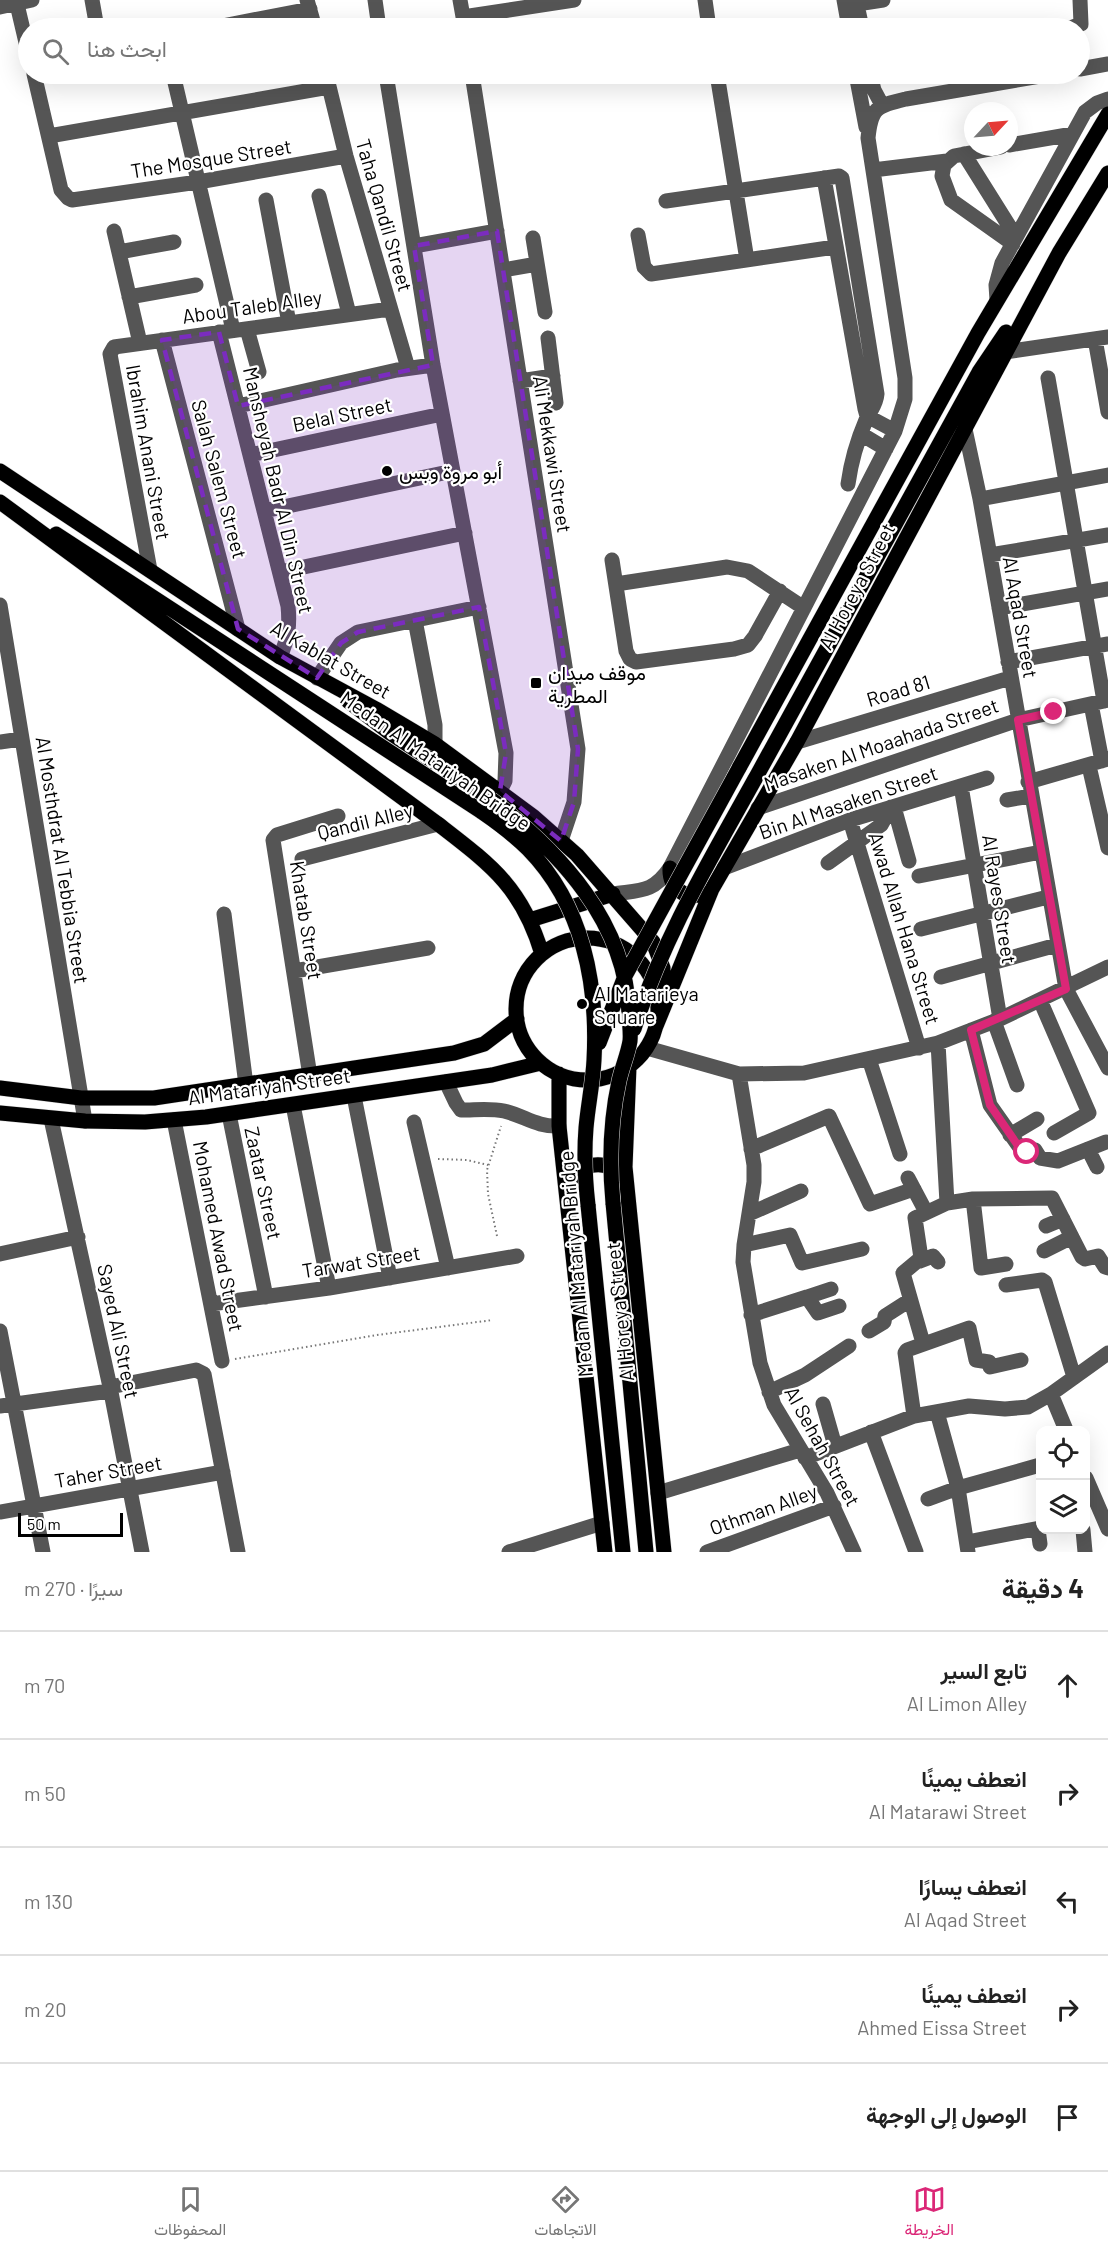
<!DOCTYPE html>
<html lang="ar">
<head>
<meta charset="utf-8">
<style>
  body { margin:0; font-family:Barlow,Vazirmatn,sans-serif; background:#f2f2f2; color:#222; direction:rtl }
  .controls { position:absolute; right:18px; bottom:18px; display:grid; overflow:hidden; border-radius:12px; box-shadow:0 6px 24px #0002 }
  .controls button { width:54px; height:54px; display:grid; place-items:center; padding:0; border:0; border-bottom:2px solid #e0e0e0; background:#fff; color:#222; font:30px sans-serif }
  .compass { position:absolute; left:964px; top:102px; width:54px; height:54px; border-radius:50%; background:#fff; box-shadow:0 6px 24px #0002; rotate:64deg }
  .scale { position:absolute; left:18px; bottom:15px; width:105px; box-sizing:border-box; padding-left:6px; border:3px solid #000; border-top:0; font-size:16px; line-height:21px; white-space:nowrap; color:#000; -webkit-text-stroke:4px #fff; paint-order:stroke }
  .stop { position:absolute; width:18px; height:18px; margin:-14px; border:4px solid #db2777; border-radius:50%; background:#fff }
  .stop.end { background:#db2777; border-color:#fff; box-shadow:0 2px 6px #0008 }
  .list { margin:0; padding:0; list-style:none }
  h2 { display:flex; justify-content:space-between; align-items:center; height:78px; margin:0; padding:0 24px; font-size:26px }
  h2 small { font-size:20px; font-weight:400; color:#767676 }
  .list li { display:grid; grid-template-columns:39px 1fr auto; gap:18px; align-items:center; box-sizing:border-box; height:108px; padding:0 24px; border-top:2px solid #e0e0e0 }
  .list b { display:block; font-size:22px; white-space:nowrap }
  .list p { margin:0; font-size:20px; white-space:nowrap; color:#767676 }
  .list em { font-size:20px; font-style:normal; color:#767676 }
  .icon { flex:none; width:33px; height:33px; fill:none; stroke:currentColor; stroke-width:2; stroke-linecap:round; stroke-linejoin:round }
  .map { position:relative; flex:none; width:1108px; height:1552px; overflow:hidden; direction:ltr }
  .search { position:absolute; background:#fff; box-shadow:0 6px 24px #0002; left:18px; right:18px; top:18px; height:66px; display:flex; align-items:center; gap:15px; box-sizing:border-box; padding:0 21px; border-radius:33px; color:#767676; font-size:22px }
  .sheet { height:618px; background:#fff }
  nav { display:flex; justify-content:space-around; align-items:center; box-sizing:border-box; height:84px; border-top:2px solid #e0e0e0; background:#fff; font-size:16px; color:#767676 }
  nav a { display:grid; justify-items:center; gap:3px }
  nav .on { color:#db2777 }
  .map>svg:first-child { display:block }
</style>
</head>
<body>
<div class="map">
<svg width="1108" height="1552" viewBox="0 0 1108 1552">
  <rect width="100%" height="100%" fill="#fff"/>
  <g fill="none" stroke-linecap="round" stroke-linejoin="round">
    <defs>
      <path id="major" d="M0,471L280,657L376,709L435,744L534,817L577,855L653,942L663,968V977L657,1000
        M0,502L438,824C491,865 522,887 542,954
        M56,534L482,812
        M348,701L390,733L491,799
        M739,768L978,333L1108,114
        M755,779L979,372L1006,332
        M670,868C669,888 685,900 703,894
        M530,920L613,894
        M516 1009a71 71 0 1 1 142 0a71 71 0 1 1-142 0Z
        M656,1026L712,889L797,742L1059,253L1108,173
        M629,1067L625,1167L664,1552
        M559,1074V1126L605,1552
        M0,1088L81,1098H154L454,1053L484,1044L517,1019
        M0,1113L85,1121L145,1122L206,1117L492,1075L541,1063
        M567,1191C574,1166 600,1156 620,1174
        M613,1203L646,1552
        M588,1205L623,1552"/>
    </defs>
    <use href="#major" stroke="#dbdbdb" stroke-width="16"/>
    <path stroke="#777" stroke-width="2" stroke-dasharray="1.5 3" stroke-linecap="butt" d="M438,1159L467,1160L488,1165
      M497,1236L488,1194L487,1170L501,1126
      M235,1359L377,1335L493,1320"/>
    <path stroke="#555" stroke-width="15" d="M16,0L28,51
      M92,0L97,28
      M307,0L315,28
      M375,0L379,28
      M460,0L465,28
      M705,0L709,28
      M844,0L849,28
      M856,0L862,28
      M857,4L883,0
      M0,7L32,0
      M463,17L574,0
      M212,28L310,9
      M1070,28L1081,24L1080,0
      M1080,69L1108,64
      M34,74L61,190L68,198L72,200L198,182L346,156
      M173,74L233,330
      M326,74L346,156L408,368
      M386,74L433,365L506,753L505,781L500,791
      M472,74L578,749L574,802L561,841
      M717,74L747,260
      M856,74L866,127
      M870,74L874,90L882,105
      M49,136L329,87
      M1009,145L1073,134
      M1001,147L954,156L944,165L942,176L951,200L1013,244
      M964,154L1016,237
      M873,170L947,161
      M824,178L865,409L867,416L895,431
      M319,196L349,314
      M266,200L289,323
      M666,201L839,176L842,178L877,394C876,406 870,410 866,420C857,441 851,462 848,484
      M114,231L140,343
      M638,235L644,267L651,274L835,247
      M533,238L545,312
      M414,246L497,231
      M119,252L174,242
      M503,270L537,264
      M129,297L196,285
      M997,300L996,285L1002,263L1085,112L1097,103L1108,99
      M247,329L259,372
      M219,332L288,606C290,625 288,639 280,657
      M548,338L556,403
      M1095,339L1108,412
      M162,340L238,629
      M1005,352L1108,337
      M1048,378L1104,701
      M520,381L553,376
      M238,406L397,370L433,365
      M965,429L980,499L1066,989L1108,1068
      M861,434L886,449
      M250,455L442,414
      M980,499L1108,475
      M264,511L453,471
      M990,555L1108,535
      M612,560L626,651L630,659L636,662L734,649L748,645L755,636L780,591
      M150,570L110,354L114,347L390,309
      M280,572L465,533
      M616,584L727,567L748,571L804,608
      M0,605L85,1121
      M999,608L1108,589
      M415,620L435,725V744
      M1008,662L1108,644
      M317,678L341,643L358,632L479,607
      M1091,704L1102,761
      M0,742L21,739
      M797,742L1010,678
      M1089,766L1108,848
      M1028,782L1108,759
      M961,786L1000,1019
      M1007,800L1031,796
      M894,807L909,861
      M758,808L1018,720L1108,700
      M850,820L919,1048
      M302,859L438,824
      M828,863L881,825L891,807
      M724,868L850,820L987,778
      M919,876L1041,852
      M613,894C640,890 653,893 670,868L895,431L905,399V378L868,138C871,107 877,106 906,99L1052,74
      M224,914L246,1085
      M921,929L1048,897
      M294,971L428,948
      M941,977L1057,945
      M1040,1000L1089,1113L1054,1133
      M994,1021L1017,1085
      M971,1030L990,1105L1023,1152L1035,1150L1040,1158L1058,1161L1106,1142
      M938,1043L947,1203
      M647,1048L739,1074L804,1073L938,1043L1000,1019L1108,967
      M869,1059L900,1154
      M739,1074L754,1165V1182L744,1245L743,1262L760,1363L774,1405L827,1493L854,1552
      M310,1076L273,840L277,835L338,816
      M446,1082L456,1103L461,1110C476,1110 490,1108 504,1111C525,1116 536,1127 559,1126
      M354,1096L390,1278
      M293,1105L329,1288
      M229,1114L266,1297
      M51,1119L110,1387L142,1552
      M174,1120L222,1361
      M414,1122L448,1268
      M1010,1135L1037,1119
      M751,1149L829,1116L870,1204L914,1189
      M1088,1149L1097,1167
      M908,1178L926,1212
      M973,1199L981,1268L1006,1264
      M749,1214L801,1191
      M1046,1226L1063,1219
      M744,1245L790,1235L802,1263L862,1249
      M1044,1251L1072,1237
      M0,1254L78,1237
      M920,1261L933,1256L938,1262
      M1006,1285L1042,1280L1045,1282L1074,1377
      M807,1297L831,1289
      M211,1304L329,1288L517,1256
      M751,1315L807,1297L818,1313L839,1306
      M0,1331L43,1552
      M869,1331L884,1322L885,1316L910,1300
      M923,1343L903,1273L921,1258L915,1218L947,1203L973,1199L1052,1198L1082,1257L1085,1259L1098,1256L1105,1267L1108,1268
      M110,1387L196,1370L204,1374L238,1552
      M769,1392L805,1375L849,1346
      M1051,1394L1066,1430
      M823,1404L835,1446
      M0,1406L110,1391
      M937,1412L958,1488L968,1552
      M914,1416L905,1353L907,1350L969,1328L976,1360L989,1362L990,1367L1021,1360
      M871,1432L916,1552
      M805,1458L914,1416L969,1406L1005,1409L1028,1407L1051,1394L1108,1353
      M1086,1478L1108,1529
      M658,1493L800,1450
      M928,1499L958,1488L1040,1465
      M0,1512L223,1472
      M1038,1529L1040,1544
      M1083,1530L1085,1552
      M967,1542L1040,1528
      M509,1552L602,1523
      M707,1552L834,1506"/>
    <use href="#major" stroke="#000" stroke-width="15"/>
    <defs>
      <path id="major-bridge" d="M491,799C560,852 626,922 629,1014C629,1022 631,1032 630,1041C628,1054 622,1067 619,1081C610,1122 609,1161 613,1203
        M482,812C498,823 514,835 528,849C583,905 598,984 594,1060C593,1082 588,1105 586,1128C584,1153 585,1179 588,1205
        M634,1029C663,938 709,862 755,779
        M599,1043L625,976L739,768"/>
    </defs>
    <use href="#major-bridge" stroke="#dbdbdb" stroke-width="16" stroke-linecap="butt"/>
    <use href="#major-bridge" stroke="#000" stroke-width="15"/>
  </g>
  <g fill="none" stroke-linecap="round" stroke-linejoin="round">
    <path stroke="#db2777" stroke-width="8" d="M1027,1152L1021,1150L990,1105L971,1030L1066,989L1018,720L1054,712"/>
  </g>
  <path fill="#7b2cbf" fill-opacity="0.2" stroke="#7b2cbf" stroke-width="4.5" stroke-dasharray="12 8" stroke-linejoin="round" d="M497,231L578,749L574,802L561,841L500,791L506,753L479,607L358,632L341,643L317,678L238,629L162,340L219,332L238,406L433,365L414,246Z"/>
  <g fill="#000" stroke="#fff" stroke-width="2">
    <circle cx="387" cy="471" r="6"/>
    <rect x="530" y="677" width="12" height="12" rx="3"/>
    <circle cx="582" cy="1004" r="6"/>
  </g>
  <g text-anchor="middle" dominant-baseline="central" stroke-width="4.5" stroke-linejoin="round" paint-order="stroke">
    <g font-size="20" fill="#000" stroke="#fff">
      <text transform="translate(211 158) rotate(-9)">The Mosque Street</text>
      <text transform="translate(385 215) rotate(74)">Taha Qandil Street</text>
      <text transform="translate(252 306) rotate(-8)">Abou Taleb Alley</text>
      <text transform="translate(342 414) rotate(-12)">Belal Street</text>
      <text transform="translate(149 452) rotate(80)">Ibrahim Anani Street</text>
      <text transform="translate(553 454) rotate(81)">Ali Mekkawi Street</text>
      <text transform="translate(220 479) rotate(75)">Salah Salem Street</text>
      <text transform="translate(279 490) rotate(77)">Mansheyah Badr Al Din Street</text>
      <text transform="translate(856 586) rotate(-62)">Al Horeya Street</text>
      <text transform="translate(1021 617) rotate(80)">Al Aqad Street</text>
      <text transform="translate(331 659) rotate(30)">Al Kablat Street</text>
      <text transform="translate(898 690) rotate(-17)">Road 81</text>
      <text transform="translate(881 744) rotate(-19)">Masaken Al Moaahada Street</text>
      <text transform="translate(436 760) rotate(35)">Medan Al Matariyah Bridge</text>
      <text transform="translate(848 802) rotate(-19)">Bin Al Masaken Street</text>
      <text transform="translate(365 821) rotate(-14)">Qandil Alley</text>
      <text transform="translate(63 860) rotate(81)">Al Mosthdrat Al Tebbia Street</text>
      <text transform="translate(1000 899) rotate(81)">Al Rayes Street</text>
      <text transform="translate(307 920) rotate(81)">Khatab Street</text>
      <text transform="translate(905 928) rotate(73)">Awad Allah Hana Street</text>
      <text transform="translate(269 1086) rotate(-8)">Al Matariyah Street</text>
      <text transform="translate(264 1183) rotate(78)">Zaatar Street</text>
      <text transform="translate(219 1236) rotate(79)">Mohamed Awad Street</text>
      <text transform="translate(361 1261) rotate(-9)">Tarwat Street</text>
      <text transform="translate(575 1264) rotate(-95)">Medan Al Matariyah Bridge</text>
      <text transform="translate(619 1312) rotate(-96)">Al Horeya Street</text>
      <text transform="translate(119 1331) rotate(78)">Sayed Ali Street</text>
      <text transform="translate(823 1446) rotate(61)">Al Sehah Street</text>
      <text transform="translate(108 1471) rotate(-10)">Taher Street</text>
      <text transform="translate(763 1509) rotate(-20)">Othman Alley</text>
    </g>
    <g font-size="20" fill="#000" stroke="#fff" text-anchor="start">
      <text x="399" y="471">أبو مروة وبس</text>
      <text x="548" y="672">موقف ميدان<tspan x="548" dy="23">المطرية</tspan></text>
      <text x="594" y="993">Al Matarieya<tspan x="594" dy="23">Square</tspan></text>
    </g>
  </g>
</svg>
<div class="controls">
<button><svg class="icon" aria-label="locate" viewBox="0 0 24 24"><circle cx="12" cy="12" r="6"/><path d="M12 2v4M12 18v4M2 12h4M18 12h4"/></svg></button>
<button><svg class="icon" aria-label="layers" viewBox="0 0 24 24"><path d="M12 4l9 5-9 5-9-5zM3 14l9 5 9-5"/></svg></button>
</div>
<svg class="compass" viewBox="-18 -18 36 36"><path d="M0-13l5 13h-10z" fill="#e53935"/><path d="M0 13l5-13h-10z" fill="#767676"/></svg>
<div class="scale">50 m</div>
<div class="stop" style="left:1027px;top:1152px"></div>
<div class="stop end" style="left:1054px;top:712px"></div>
<div class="search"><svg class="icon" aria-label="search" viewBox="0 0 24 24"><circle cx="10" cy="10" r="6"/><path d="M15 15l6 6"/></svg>ابحث هنا</div>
</div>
<section class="sheet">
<h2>4 دقيقة<small>سيرًا · 270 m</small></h2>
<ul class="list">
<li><svg class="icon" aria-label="ahead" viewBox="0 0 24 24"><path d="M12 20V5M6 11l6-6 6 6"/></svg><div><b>تابع السير</b><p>Al Limon Alley</p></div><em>70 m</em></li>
<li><svg class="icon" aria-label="right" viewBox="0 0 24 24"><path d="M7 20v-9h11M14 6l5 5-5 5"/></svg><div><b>انعطف يمينًا</b><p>Al Matarawi Street</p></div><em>50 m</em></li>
<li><svg class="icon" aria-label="left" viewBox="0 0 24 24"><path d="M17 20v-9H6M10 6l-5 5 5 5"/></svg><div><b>انعطف يسارًا</b><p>Al Aqad Street</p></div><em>130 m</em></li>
<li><svg class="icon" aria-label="right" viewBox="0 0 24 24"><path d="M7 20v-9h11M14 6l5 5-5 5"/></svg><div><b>انعطف يمينًا</b><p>Ahmed Eissa Street</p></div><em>20 m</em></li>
<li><svg class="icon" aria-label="arrive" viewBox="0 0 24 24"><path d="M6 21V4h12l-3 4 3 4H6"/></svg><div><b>الوصول إلى الوجهة</b></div></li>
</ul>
</section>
<nav>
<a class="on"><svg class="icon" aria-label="map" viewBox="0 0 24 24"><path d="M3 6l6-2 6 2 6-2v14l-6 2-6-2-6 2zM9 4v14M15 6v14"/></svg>الخريطة</a>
<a><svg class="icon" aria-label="directions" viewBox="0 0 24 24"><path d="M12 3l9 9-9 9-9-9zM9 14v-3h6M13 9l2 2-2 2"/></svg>الاتجاهات</a>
<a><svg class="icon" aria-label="saved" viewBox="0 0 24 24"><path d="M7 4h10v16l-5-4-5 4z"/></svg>المحفوظات</a>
</nav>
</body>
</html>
